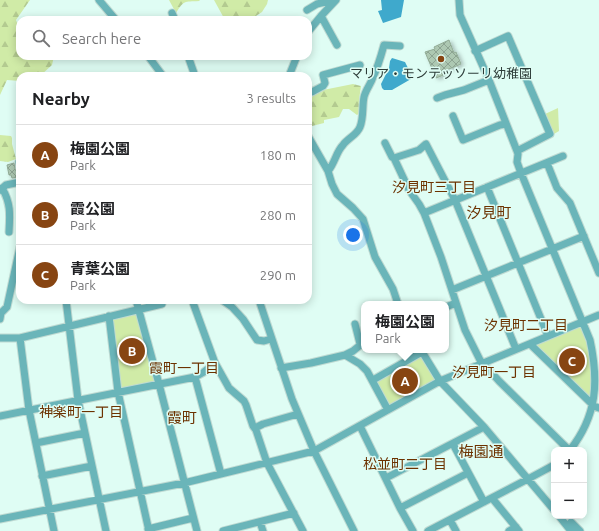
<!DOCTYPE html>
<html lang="en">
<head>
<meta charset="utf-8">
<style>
  body { margin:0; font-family:Ubuntu,"Noto Sans JP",sans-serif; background:#f6f6f6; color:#202124 }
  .controls { position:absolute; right:12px; bottom:12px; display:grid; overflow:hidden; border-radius:8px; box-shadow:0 2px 10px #0003 }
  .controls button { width:36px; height:36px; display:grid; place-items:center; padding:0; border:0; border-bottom:1px solid #e0e0e0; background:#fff; color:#202124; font:20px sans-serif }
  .you { position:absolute; left:353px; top:235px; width:14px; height:14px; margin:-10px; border:3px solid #fff; border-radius:50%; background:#1a73e8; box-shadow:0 0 0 6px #1a73e833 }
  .badge { display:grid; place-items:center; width:26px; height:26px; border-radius:50%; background:#874512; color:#fff; font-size:13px; font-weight:700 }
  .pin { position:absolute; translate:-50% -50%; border:2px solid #fff; box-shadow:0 1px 4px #0006 }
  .popup { position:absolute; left:361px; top:301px; width:88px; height:52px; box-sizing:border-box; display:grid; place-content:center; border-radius:8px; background:#fff; filter:drop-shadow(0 1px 3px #0005); font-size:13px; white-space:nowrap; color:#757577 }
  .popup b { font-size:15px; color:#202124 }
  .popup::after { content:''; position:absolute; left:50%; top:100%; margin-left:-8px; border:8px solid transparent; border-top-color:#fff }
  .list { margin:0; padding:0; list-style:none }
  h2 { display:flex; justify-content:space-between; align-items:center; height:52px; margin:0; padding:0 16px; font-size:17px }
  h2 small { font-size:13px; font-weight:400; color:#757577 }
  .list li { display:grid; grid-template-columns:26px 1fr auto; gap:12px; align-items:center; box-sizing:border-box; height:60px; padding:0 16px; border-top:1px solid #e0e0e0 }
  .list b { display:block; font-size:15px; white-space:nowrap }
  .list p { margin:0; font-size:13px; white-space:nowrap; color:#757577 }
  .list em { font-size:13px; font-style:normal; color:#757577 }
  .icon { flex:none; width:22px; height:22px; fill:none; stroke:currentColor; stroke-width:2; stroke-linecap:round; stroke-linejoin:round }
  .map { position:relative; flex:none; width:599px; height:531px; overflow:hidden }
  .search { position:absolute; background:#fff; box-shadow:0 2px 10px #0003; left:16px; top:16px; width:296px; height:44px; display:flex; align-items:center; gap:10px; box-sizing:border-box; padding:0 14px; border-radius:12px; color:#757577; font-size:15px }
  .panel { position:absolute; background:#fff; box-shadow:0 2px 10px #0003; left:16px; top:72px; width:296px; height:232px; border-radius:12px }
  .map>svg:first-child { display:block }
</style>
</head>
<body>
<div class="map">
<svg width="599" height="531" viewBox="0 0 599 531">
  <defs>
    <pattern id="forest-firs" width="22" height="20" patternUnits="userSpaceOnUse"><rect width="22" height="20" fill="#d0eba7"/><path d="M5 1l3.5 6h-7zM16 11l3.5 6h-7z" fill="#b3ca90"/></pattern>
    <pattern id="building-cross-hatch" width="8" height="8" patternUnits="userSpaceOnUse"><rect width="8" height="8" fill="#adc8b2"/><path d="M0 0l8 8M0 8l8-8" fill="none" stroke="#8da492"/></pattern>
    <filter id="shadow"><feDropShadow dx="2.5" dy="1.5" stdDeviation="2" flood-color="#0004"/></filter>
  </defs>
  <rect width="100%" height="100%" fill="#dffdf4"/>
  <path fill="url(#forest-firs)" d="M0,0H30L16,20L20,31V56H54L52,65L40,76H20V81L7,80L0,95Z
    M169,0H200L199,1C184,2 184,0 176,13Z
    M214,0H268L267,4L262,12L250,20H225Z
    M353,84L361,86L359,100L361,112L357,115L349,109H343L339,117L324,120V123L308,127V99L323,90Z
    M0,135L11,136L12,138V144L16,159L8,162L0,161Z"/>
  <path fill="#d0eba7" d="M558,108L559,131L554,134L545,114Z
    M139,313L157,383L121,391L112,320Z
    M579,327L581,328L591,355L593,393L590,399L537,346L538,343Z
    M419,357H421L435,379L434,382L390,405H388L376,382L377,380Z"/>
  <path fill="#3fa9cc" d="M381,0H404L401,17L383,23L378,11L382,10Z
    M392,58L405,62L410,72L411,79L392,90H384L382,88L381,84L389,68L390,61Z"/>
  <path fill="url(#building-cross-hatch)" stroke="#92ac96" filter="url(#shadow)" d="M449,40L454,53L456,52L461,64L444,71L446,74L436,78L425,52L435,49L434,47Z
    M14,163L15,169L16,171L19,173L20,177L12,178L11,175H9L7,165Z"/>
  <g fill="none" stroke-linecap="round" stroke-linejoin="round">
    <defs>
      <path id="minor" d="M99,0L116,20
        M459,0L460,15L489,80L517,151L518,154L517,162L521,173L590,340C599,382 597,416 570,450
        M307,10L317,4L333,0
        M172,13L175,20
        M321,16L337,45
        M308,32L321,16L336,0
        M475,51L508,36L550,134L517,151
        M148,56L163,76
        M188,56L195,76
        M289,76L297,56
        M308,89L312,92L323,86L325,83L323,75L360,65
        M437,98L445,95L464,90L489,80
        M453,116L463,140L500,125L506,124
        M308,136L328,171L332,184L337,194L353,208L363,219L375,257L393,289L398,304
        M385,143L392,157L394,158
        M19,162L20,168
        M547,163L557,188L570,203L599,273
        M328,171C335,163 336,152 343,145C348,138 357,135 360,127C364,117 362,106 364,97C366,89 371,84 373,77C378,67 381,56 384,45L400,46
        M487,187L548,336
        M2,188C11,203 10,215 9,232
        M0,190L6,185L20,182
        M424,213L563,156
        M452,290L584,236
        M66,300L78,400L106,531
        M136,300L159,384L197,531
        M192,300L215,363L229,388L244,401L246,405L253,426L256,430L267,463L303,531
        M222,300L232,307L243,319L257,340L264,341L271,339
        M259,300L292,399L314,451L354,531
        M446,307L456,303
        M109,316L118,392L149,531
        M0,319L1,313L7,307L20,247
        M355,324L360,344
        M0,338H20L162,304
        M20,338L29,410L54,531
        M530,344L594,406L599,408
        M516,349L455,200L426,144L419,150L394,158L409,190L419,204L424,213L441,257L465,330L480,360L499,381L569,450
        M421,350L440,381L484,427L554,510
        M345,355L353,351L364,342
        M281,368L311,363L345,355L360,364L367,371L388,410
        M195,377L221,474
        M373,380L422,352
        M0,416L195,377L204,372L215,363
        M360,426L400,508L413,531
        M255,428L263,424L298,414
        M36,443L85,433
        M453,444L484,502
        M42,476L92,466
        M386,478L484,427
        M492,498L519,531
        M400,508L468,473
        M559,516L571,531
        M0,519L184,483L314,451L440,381L599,315
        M450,520L456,531
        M260,522L263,531
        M571,522L580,531
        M148,529L193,518
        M223,531L294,513
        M428,531L528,479L554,465
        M509,531L516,527"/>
    </defs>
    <use href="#minor" stroke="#bfdad2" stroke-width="9"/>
    <use href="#minor" stroke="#6ab5b9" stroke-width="7"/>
  </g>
  <circle fill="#874512" stroke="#dffdf4" stroke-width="1.5" cx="441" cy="59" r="4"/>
  <g text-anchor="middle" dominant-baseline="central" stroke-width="3" stroke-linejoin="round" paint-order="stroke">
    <g font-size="13" fill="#2d3c38" stroke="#dffdf4">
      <text x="441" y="73">マリア・モンテッソーリ幼稚園</text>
    </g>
    <g font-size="14" fill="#6c3200" stroke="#dffdf4">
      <text x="434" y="187">汐見町三丁目</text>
      <text x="526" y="325">汐見町二丁目</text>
      <text x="184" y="368">霞町一丁目</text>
      <text x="494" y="372">汐見町一丁目</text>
      <text x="81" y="412">神楽町一丁目</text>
      <text x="405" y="464">松並町二丁目</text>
    </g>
    <g font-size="15" fill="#6c3200" stroke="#dffdf4">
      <text x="489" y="212">汐見町</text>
      <text x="182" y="417">霞町</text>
      <text x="481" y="451">梅園通</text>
    </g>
  </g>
</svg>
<div class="controls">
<button>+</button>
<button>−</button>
</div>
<div class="you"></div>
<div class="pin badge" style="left:405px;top:381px">A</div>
<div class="popup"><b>梅園公園</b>Park</div>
<div class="pin badge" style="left:132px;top:351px">B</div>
<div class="pin badge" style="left:572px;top:361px">C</div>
<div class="search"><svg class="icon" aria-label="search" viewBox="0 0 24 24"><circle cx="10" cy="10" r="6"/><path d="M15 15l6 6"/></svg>Search here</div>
<section class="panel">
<h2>Nearby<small>3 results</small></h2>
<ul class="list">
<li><span class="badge">A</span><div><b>梅園公園</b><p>Park</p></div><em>180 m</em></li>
<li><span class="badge">B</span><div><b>霞公園</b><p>Park</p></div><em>280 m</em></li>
<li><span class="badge">C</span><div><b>青葉公園</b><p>Park</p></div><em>290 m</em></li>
</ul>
</section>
</div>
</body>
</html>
